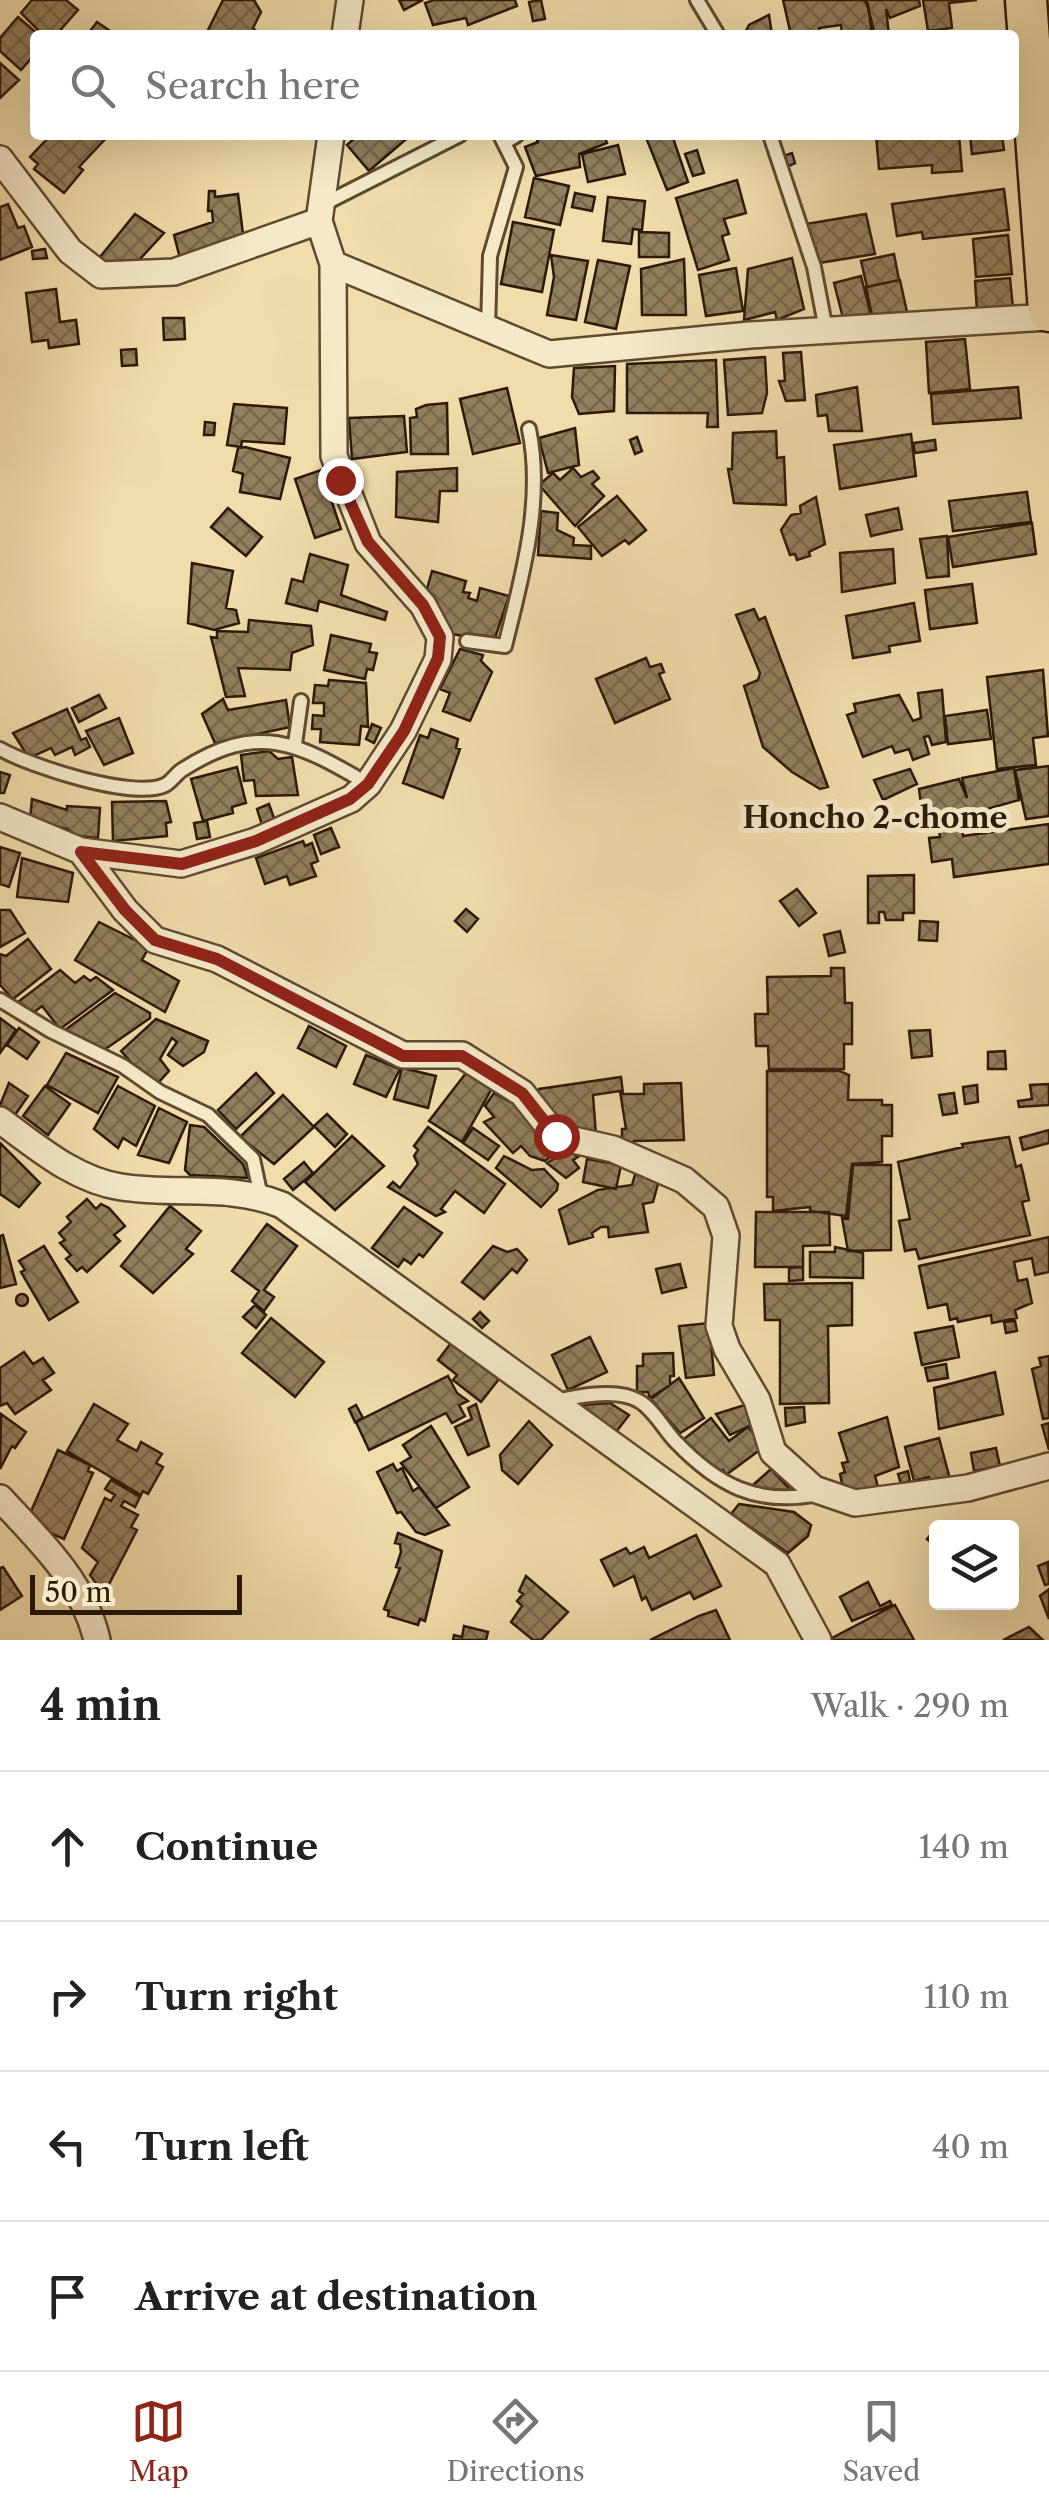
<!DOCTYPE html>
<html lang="en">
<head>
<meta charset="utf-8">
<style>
  body { margin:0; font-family:"Libre Caslon Text",serif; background:#f2f2f2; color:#222 }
  .controls { position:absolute; right:30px; bottom:30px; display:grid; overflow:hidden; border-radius:10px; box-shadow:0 10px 40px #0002 }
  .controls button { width:90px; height:90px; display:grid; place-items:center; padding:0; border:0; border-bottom:2px solid #e0e0e0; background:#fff; color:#222; font:50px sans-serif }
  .scale { position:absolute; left:30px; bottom:25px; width:212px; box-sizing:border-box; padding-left:10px; border:5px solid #2d1908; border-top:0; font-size:28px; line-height:35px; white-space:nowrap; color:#2d1908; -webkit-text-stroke:8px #f5e9c8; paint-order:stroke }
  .stop { position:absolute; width:30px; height:30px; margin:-22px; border:8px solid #8f2418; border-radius:50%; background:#fff }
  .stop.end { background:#8f2418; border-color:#fff; box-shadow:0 2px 10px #0008 }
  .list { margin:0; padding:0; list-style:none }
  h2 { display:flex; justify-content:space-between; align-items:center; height:130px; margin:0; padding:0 40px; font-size:42px }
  h2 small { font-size:32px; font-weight:400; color:#767676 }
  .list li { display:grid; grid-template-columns:65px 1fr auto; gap:30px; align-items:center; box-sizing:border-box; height:150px; padding:0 40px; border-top:2px solid #e0e0e0 }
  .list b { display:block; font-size:38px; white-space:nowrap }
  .list em { font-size:32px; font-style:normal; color:#767676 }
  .icon { flex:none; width:55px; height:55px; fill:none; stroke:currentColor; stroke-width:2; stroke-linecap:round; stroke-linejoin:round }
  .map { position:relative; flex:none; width:1049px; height:1640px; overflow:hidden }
  .search { position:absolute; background:#fff; box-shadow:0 10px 40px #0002; left:30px; right:30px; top:30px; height:110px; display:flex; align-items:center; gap:25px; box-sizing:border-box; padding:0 35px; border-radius:10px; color:#767676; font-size:38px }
  .sheet { height:730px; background:#fff }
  nav { display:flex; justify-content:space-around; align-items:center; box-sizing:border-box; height:140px; border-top:2px solid #e0e0e0; background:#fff; font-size:28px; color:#767676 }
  nav a { display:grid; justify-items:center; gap:5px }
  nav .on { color:#8f2418 }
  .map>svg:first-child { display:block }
</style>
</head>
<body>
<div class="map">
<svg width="1049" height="1640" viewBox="0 0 1049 1640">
  <defs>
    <pattern id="building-cross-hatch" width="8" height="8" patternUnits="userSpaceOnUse" patternTransform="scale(2.5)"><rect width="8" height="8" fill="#927f5d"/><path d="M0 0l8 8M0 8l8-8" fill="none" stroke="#78674b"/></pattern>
  </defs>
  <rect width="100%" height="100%" fill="#f0ddab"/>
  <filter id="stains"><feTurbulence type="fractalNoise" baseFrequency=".002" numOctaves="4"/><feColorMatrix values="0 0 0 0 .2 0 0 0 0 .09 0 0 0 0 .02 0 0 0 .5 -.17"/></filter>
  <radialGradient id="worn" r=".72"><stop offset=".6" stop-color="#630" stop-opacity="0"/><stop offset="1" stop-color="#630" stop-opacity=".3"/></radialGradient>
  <path fill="url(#building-cross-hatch)" stroke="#2d1908" stroke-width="2.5" d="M32,0H66L78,10L56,35H43L21,13Z
    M223,0H254L261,12L253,28L260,35H218L208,30Z
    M399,0H423L404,10Z
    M434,0H515L517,6L468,25L466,18L433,25L425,3Z
    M541,0L545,19L533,21L529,2Z
    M783,0H863L868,4L872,35H842L841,25L819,28L820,34L791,35Z
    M866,0H919L920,6L890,18L886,9L889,35H875Z
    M923,0H977L949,3L952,28L928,31Z
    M769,15L772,35H744L749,25Z
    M18,17L39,35H35V54L21,70L0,51V38Z
    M97,22L116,35H87Z
    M0,63L19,80L0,98Z
    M40,135H109L79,167L83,170L64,193L34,169L38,164L30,157L46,140Z
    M353,135H411L369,171L347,145L355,138Z
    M535,135H604L607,143L579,154L580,167L536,176L525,147L538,142Z
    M645,135H672L688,182L667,190Z
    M876,135H959L962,171L932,173V165L879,169Z
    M970,135H1002L1004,150L972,154Z
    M618,145L625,174L588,182L582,154Z
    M697,150L704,173L693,176L685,154Z
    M792,153L795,163L787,167L783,156Z
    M534,178L569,186L560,225L525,217Z
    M737,180L746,213L724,219L729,234L722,236L729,260L698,270L676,198Z
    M1004,189L1009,230L923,239L922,232L897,236L892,204Z
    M209,191H215V197L238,194L244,242L181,262L174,235L213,222L212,211H208Z
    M575,193L595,197L592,211L572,207Z
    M608,197L645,201L642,230L633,229L631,244L603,241Z
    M8,204L18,228L24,226L32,247L0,260V207Z
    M135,214L164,233L129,271L119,273L100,257Z
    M866,214L875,254L819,263L816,248L810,249L806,224Z
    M513,222L554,230L542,292L501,284Z
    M639,232L669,233V257H639Z
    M1008,235L1012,274L976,277L973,239Z
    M45,249L47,258L33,259L32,251Z
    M894,254L899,280L867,287L861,261Z
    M551,255L588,261L576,320L547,315L554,277Z
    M792,258L804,309L777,320L775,312L744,320L748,269Z
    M684,259L686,315H642L641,269Z
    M598,260L630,266L616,329L585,322Z
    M736,268L743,311L706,316L699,275Z
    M861,276L872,320L844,322L834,283Z
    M1010,278L1013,308L977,311L975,281Z
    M900,280L907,312L873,320L866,287Z
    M56,289L60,322L76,320L79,344L49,348L48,340L32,342L26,293Z
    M163,318H184L185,339L164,340Z
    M965,339L970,389L929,393L926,342Z
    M136,349L137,365L122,366L121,350Z
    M801,352L805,400L786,401L779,381H785L783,353Z
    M765,357L767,393L762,413L728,415L724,360Z
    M716,360L718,427H707L708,413H627V364Z
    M615,366L614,411L579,414L572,397L574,368Z
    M857,387L862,431H829L827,415L818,416L816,395Z
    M1018,387L1021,418L933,424L931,394Z
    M507,388L520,443L473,454L460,399Z
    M447,403L448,454H411L410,418L417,417L416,409L426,405Z
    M234,404L287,408L284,444L242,441L241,447L227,445Z
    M404,416L407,452L352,459L349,418Z
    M205,422L215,423L214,435H204Z
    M575,428L579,465L548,473L539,438Z
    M776,431L777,458L784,457L786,505L734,503L728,469H732L733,433Z
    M911,434L916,476L840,489L834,445Z
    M637,437L642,451L635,454L630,440Z
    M935,440L936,450L915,453L913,443Z
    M245,447L290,458L280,499L240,492L243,474L233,471L238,448Z
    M457,468V491H440L438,522L396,517L397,472Z
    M573,468L581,477L593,471L599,478L592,484L604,496L575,526L539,485L553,473L560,480Z
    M321,470L341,529L315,538L295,479Z
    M1027,492L1031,522L953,531L949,501Z
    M617,496L646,530L629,544L625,540L602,556L578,527Z
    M816,497L825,544L809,552L810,556L797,560L795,554L790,555L781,530L791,515L801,513L800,506Z
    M228,508L262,537L246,556L211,527Z
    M898,508L902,529L871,536L866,515Z
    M541,511L558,513L557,530L574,538L573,545L591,546V559L538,555Z
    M1032,523L1036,554L953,567L948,537Z
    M947,536L949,576L927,578L920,539Z
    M893,549L895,583L842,592L840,553Z
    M310,554L348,565L341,595L387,612L385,620L319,601L317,611L286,603L292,579L303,582Z
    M192,563L233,571L226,608L236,610L239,623L214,630L188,623Z
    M432,571L466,581L463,592L470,593L468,598L477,601L480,588L509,596L494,641L452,634L427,589Z
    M972,584L977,623L930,629L925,590Z
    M914,603L920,641L889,646L890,652L853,658L846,616Z
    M754,609L759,620L765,617L828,787L820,789L792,772L763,747L744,686L758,680L760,673L736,615Z
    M249,620L311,626L313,645L292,653L290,670L238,668L245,696L226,697L211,637L217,638V631L248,632Z
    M331,635L371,644L369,652L377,653L373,670L367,669L365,679L324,670Z
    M460,649L483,655L481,661L492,672L470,721L443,711L450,693L440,689Z
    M646,658L650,667L661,664L664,672L659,674L670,699L615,723L596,679Z
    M1043,670L1048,736L1033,738L1036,765L997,769L987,677Z
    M329,680L366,683L368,727L361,726L359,745L320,742L321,729H312L313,715L324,716V703H313L315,685L328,686Z
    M942,690L946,742L932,745L929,736L924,737L929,754L913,760L909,749L895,753L892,746L863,757L847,715L856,712L854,704L899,695L913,721L921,718L918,693Z
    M99,695L106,708L79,722L72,708Z
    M223,699L228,710L286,700L290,727L215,743L202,714Z
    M67,709L81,740L86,738L90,747L75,755L72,747L55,755L51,748L29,758L13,733Z
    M987,710L991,739L948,744L945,716Z
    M119,718L133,753L104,765L86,731Z
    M372,724L381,728L374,743L366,739Z
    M431,729L458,739L456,748L460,749L443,798L403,783L420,735L428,738Z
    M269,751L278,759L292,757L298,795L256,796L254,780L244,781L241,755Z
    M1049,766V816L1026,819L1015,770Z
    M237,767L246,803L232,807L233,813L203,821L191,779Z
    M1014,768L1019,800L924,827L919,789L959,779L967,798L962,778Z
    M910,769L917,784L883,800L874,780Z
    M0,772L10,775L4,793H0Z
    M32,799L67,810V806L100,808L98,838L77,836L67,829L30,820Z
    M166,801L171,822L166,823L167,836L113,841L112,802Z
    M269,804L275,821L262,825L257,809Z
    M207,821L210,837L197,839L194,823Z
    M1049,824V864L954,877L952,859L932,862L929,838L940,837L939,829L962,826L963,836Z
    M331,828L339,847L321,854L314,835Z
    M303,841L305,846L312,843L318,861L311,864L316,876L290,885L287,876L265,884L256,858Z
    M0,847L20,853L9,887L0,884Z
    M22,858L73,873L68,902L17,897Z
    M914,875V913H903V920H886L884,912H879V923H868V876Z
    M797,889L816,913L799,926L780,901Z
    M466,909L478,919L467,932L455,921Z
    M0,910H10L25,933L0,947Z
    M920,921L938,922L937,941L919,940Z
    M99,922L149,947L142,960L179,981L165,1012L75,960Z
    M840,931L845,952L829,956L824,935Z
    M28,939L51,969L13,999L0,985V954L6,956Z
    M831,968H844L845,1003H852V1044H844V1069H769L768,1046H756L755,1014H768L767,977L831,976Z
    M60,970L75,983L84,976L90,981L96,977L113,990L60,1029L42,1006L29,1016L14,1005Z
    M115,993L150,1013V1018L104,1050L107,1055L61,1033Z
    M0,1018L16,1030L0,1053Z
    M156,1019L208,1041L204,1052L183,1066L168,1055L177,1042L172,1038L160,1059L169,1071L158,1083L147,1075L145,1078L121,1051Z
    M309,1026L346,1046L336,1067L298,1048Z
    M19,1028L39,1042L27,1059L7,1045Z
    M930,1030L932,1056L912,1058L909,1031Z
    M1005,1051L1006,1069H988V1052Z
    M66,1053L118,1077L98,1113L47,1085Z
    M366,1055L400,1069L386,1097L354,1084Z
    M402,1068L436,1076L428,1108L394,1099Z
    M767,1071H840L849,1075L848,1100H882V1105H892V1136H882V1162L852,1164L846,1216L810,1211V1207L773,1211V1197H767Z
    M256,1073L274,1093L236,1129L218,1110Z
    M466,1073L485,1082L491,1090L462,1142L429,1121Z
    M621,1077L623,1094H644V1084L681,1083L684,1140L634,1141V1147L622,1142V1129H626L620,1091L593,1095L596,1135L562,1131L532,1098L539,1089Z
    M9,1083L28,1096L15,1115L0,1105Z
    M1049,1084V1105L1019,1107L1018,1101L1032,1099L1030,1085Z
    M977,1085L978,1102L965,1104L963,1087Z
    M45,1086L70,1104L48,1135L23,1116Z
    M118,1086L155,1106L136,1146L123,1138L118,1148L94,1129Z
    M494,1093L510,1102L513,1099L559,1150L545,1161L530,1156L521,1146L513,1153L484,1122L494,1117L485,1106Z
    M954,1093L957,1113L943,1115L939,1095Z
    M283,1095L314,1127L274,1164L240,1137Z
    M159,1108L187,1122L169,1163L138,1155Z
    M327,1114L347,1134L335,1147L314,1126Z
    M190,1125L204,1127L243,1164L248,1178L190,1175L185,1170Z
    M428,1127L505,1184L484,1213L455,1191L441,1209L445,1212L436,1216L388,1187L393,1182L400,1188L418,1164L414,1156L418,1150L414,1146Z
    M473,1128L499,1146L488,1160L463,1143Z
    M1049,1130V1143L1023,1150L1020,1138Z
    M352,1136L384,1166L335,1210L305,1182Z
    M1009,1137L1016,1167L1021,1165L1023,1173L1029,1200L1022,1202L1030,1235L919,1259L916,1249L905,1251L899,1221L910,1219L898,1162L963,1147L962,1144Z
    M0,1143L40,1183L19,1207L0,1194Z
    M568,1150L578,1157L573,1160L579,1168L566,1178L547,1163Z
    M504,1156L532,1170L544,1169L558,1184L557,1190L541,1207L496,1168Z
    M587,1159L621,1165L616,1189L583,1182Z
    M304,1162L313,1173L293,1190L284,1179Z
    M853,1165H891V1250L848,1251L842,1218L848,1219Z
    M636,1171L659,1180L653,1202L643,1204L648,1232L609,1237L608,1227H601L592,1233L593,1237L569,1244L559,1210L598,1190L632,1185Z
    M87,1199L96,1209L101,1204L109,1208L125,1226L114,1235L120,1241L87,1272L82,1267L77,1271L66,1259L71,1255L60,1243L65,1240L59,1233L71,1222L67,1217Z
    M170,1206L201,1231L186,1249L193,1254L153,1293L121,1266Z
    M404,1207L442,1233L423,1257L419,1254L411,1264L404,1259L398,1267L372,1248Z
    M756,1212H829L830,1245L803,1246V1267H755Z
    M267,1224L297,1246L264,1290L274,1297L264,1311L252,1301L259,1291L232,1271Z
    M3,1235L16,1284L0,1288V1236Z
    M1049,1237V1272L1035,1275L1032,1258L1014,1262L1018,1281L1027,1279L1032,1303L1015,1310L1017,1318L992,1323L991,1315L958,1322L957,1318L950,1320L947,1304L928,1308L919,1266Z
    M44,1246L78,1302L49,1320L21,1272L25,1270L19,1261Z
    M493,1246L507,1252L517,1249L527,1260L517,1273L512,1269L484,1299L462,1282Z
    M835,1247L863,1253V1278L810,1277V1252H835Z
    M680,1264L686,1287L662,1293L656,1269Z
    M803,1267V1280L789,1281V1268Z
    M852,1283V1325L828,1326L829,1403L780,1404V1320H765L764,1284Z
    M16 1300a6 6 0 1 1 12 0a6 6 0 1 1-12 0Z
    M255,1305L266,1315L256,1328L243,1317Z
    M480,1312L489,1321L482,1328L473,1319Z
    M271,1318L324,1362L295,1397L242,1353Z
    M1015,1321L1017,1331L1006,1333L1004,1322Z
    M709,1323L714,1375L686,1378L679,1326Z
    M953,1326L959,1357L922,1365L915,1333Z
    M590,1337L607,1372L568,1390L552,1355Z
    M451,1343L499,1379L481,1402L453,1380L457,1375L438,1360Z
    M24,1352L33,1364L43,1358L54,1373L43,1380L51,1390L15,1414L7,1403L0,1406V1368Z
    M673,1353L674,1376H670V1385L650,1398L648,1392H637V1366H643V1354Z
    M1049,1356V1418L1043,1419L1032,1369L1041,1366L1039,1358Z
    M946,1364L948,1378L928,1381L925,1368Z
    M995,1372L1003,1414L939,1429L934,1388Z
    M448,1376L457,1393L468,1401L459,1405L465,1416L452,1423L446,1413L369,1450L356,1422Z
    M679,1378L704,1418L680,1433L651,1399Z
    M610,1403L629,1415L616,1432L581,1405Z
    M94,1404L128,1424L117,1440L137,1451L141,1442L162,1454L156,1463L163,1467L148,1494L143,1491L141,1495L67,1451Z
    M476,1404L489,1446L468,1455L455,1427L472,1419L468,1408Z
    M748,1404L756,1423L730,1435L716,1414Z
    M356,1405L363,1418L355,1422L349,1409Z
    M804,1407L805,1422L786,1426L785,1408Z
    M1,1414L26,1432L15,1448L12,1446L0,1469Z
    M887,1417L899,1467L875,1476L880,1494L844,1493L840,1474L845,1472L842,1463L848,1462L839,1433Z
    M711,1418L729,1441L748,1427L761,1443V1449L726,1475L723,1470L717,1475L704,1465L684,1439Z
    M529,1421L552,1445L518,1484L502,1470L500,1455Z
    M1049,1423V1450L1042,1425Z
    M431,1426L469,1487L436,1508L401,1463L411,1457L403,1445Z
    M939,1438L950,1479L931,1484L929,1477L914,1481L905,1447Z
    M996,1448L1000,1466L974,1471L971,1453Z
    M58,1450L90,1465L88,1471L93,1473L64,1539L36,1527L28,1518Z
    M393,1464L397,1471L402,1468L413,1491L419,1487L449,1525L425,1535L416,1532L401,1512L397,1513L377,1472Z
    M771,1469L797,1497L759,1493L753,1485Z
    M908,1471L910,1481L901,1484L898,1474Z
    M111,1480L140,1497L135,1507L124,1501L121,1506L138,1515L131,1527L137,1530L104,1594L90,1575L98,1562L82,1548L105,1498L111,1501L115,1495L105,1489Z
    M739,1504L794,1512L811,1525L808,1536L788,1553L731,1514Z
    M936,1528V1547L927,1539Z
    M398,1533L442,1551L425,1621L420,1619L418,1625L388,1616L389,1611L384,1609L400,1568L396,1567L401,1552L400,1544L395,1543Z
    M696,1535L721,1586L694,1599L690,1592L652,1610L646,1597L642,1600L634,1576L614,1586L601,1560L626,1548L630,1554L644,1547L649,1558Z
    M1048,1562L1049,1584L1045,1585L1038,1566Z
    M3,1567L22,1596L0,1610V1568Z
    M526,1576L568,1612L541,1640H533L511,1622L522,1606L517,1601L523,1594L519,1591Z
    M868,1582L880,1606L890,1601L892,1605L852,1621L840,1597Z
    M1049,1589V1619L1040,1596Z
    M895,1605L914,1640H828Z
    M716,1610L730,1640H650L699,1616Z
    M464,1626L488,1632L486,1640H453L454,1635L462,1637Z
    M1029,1627L1043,1640H1003Z"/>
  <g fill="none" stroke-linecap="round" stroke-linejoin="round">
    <defs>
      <path id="lane" d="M697,0L718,35
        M770,135L814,267L826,330
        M504,143L517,135
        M322,205L460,135
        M488,329L490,256L516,167L500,135
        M467,641L505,646C522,576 544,501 529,429
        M295,744L301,701
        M0,749C30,766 133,800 165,785C171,782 176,774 182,770C258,721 298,743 368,784
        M0,1000L51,1031L123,1066L160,1092L208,1115L253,1159L261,1197
        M556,1401C578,1396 618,1388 639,1401C653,1409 664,1429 675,1441C718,1486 757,1506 818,1494"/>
      <path id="street" d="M345,35L350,0
        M0,159L70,251L101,275L174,272L319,221
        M333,264L549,354L750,335L1049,317
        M0,817L81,851L181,864L256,841L351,799L368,784L403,731L438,659L440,637L423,605L368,543L334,456L333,264L319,221L331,135
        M81,851L125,910L155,940L217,959L403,1055H462L522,1093L556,1136L613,1149L684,1180L716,1207L726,1236L719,1326L727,1349L757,1400L773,1452L814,1489L855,1503L968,1488L1049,1466
        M0,1120C37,1147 75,1180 121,1187C178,1196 227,1183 282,1205L777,1564L818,1640
        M0,1498C39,1540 84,1582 97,1640"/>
      <path id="primary" d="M1026,0L1049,311"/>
    </defs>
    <use href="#lane" stroke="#5e4a31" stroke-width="18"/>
    <use href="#street" stroke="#5e4a31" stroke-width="30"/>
    <use href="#primary" stroke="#2d1908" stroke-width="45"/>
    <use href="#lane" stroke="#f5e9c8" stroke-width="12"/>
    <use href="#street" stroke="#f5e9c8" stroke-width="25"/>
    <use href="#primary" stroke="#f0ddab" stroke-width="40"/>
  </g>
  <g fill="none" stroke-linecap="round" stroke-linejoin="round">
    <path stroke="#8f2418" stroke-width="12" d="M340,480L368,542L423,605L440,637L438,658L404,731L368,784L350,799L256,841L182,864L81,852L125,910L155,940L217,959L403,1056H462L522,1093L556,1136"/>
  </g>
  <g text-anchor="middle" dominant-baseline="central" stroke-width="10" stroke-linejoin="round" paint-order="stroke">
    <g font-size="30" font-weight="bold" fill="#2d1908" stroke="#f5e9c8">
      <text x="875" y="817">Honcho 2-chome</text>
    </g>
  </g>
  <rect width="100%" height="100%" filter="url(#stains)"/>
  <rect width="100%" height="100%" fill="url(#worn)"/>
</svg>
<div class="controls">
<button><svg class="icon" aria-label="layers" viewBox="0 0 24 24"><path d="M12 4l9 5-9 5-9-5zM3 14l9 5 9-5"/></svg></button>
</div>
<div class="scale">50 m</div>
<div class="stop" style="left:556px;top:1136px"></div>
<div class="stop end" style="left:340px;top:480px"></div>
<div class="search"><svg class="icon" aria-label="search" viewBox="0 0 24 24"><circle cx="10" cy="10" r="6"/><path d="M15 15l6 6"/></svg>Search here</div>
</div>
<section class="sheet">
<h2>4 min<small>Walk · 290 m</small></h2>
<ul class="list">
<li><svg class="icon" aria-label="ahead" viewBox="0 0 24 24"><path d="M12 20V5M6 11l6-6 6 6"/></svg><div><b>Continue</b></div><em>140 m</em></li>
<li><svg class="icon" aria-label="right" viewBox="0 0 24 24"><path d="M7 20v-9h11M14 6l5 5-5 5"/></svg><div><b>Turn right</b></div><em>110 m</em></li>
<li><svg class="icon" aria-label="left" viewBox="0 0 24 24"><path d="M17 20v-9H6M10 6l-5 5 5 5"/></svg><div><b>Turn left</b></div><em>40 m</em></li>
<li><svg class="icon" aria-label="arrive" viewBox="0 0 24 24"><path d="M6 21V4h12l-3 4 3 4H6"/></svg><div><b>Arrive at destination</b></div></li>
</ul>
</section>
<nav>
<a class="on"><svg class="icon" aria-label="map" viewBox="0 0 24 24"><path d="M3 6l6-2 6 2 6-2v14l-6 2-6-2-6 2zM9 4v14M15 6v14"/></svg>Map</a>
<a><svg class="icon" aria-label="directions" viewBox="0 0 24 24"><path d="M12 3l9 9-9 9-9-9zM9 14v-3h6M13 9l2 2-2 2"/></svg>Directions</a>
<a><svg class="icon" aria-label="saved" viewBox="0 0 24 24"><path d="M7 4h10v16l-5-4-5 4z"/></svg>Saved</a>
</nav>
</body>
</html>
